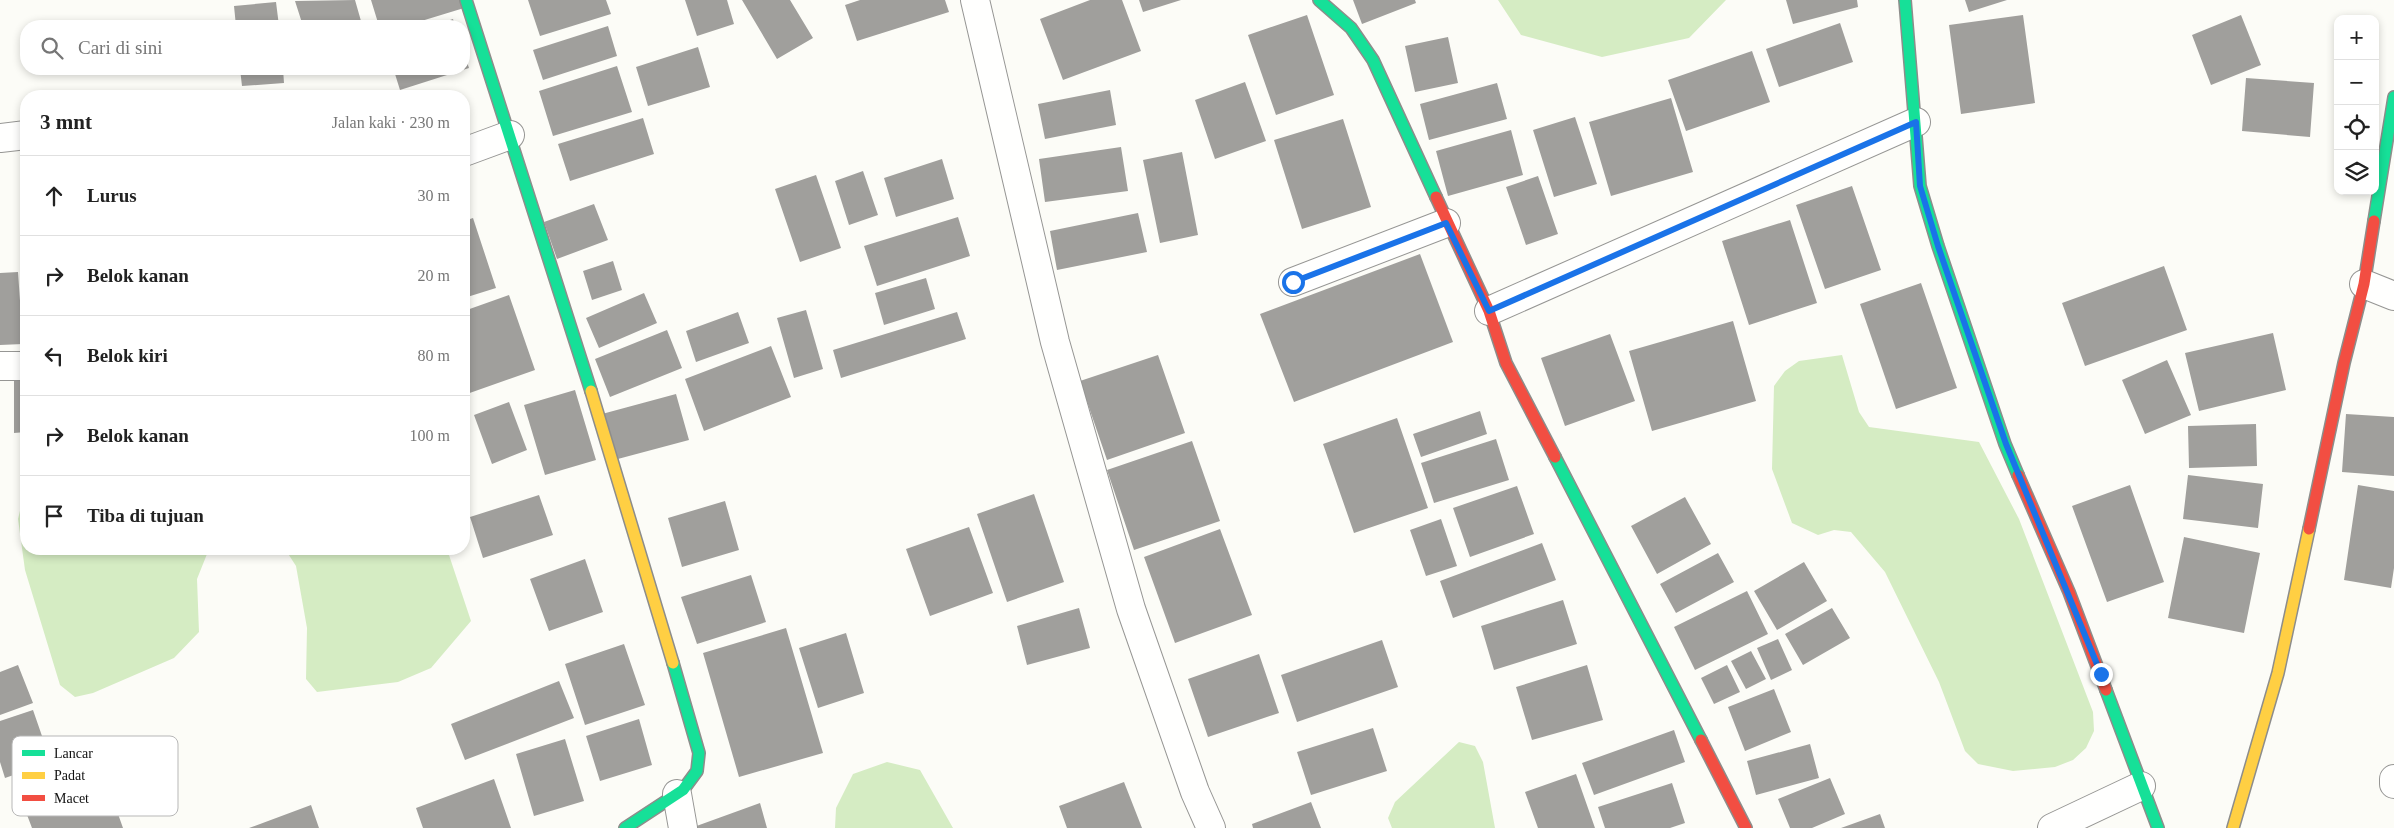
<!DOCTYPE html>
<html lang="id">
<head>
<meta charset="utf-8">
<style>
  body { margin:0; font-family:Georgia,serif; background:#f2f2f2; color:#222 }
  .controls { position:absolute; right:15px; top:15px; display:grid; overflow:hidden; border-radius:10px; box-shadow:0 2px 8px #0003 }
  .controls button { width:45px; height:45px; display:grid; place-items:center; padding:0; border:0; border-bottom:1px solid #e0e0e0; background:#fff; color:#222; font:25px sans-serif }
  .stop { position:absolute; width:15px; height:15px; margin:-11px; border:4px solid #1a73e8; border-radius:50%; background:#fff }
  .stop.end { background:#1a73e8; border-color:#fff; box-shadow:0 1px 5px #0008 }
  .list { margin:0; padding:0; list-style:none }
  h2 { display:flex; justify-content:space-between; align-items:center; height:65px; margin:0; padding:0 20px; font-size:21px }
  h2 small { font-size:16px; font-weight:400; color:#767676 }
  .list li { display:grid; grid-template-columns:32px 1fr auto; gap:15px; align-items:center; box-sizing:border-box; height:80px; padding:0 20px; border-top:1px solid #e0e0e0 }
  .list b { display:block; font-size:19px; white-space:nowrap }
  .list em { font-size:16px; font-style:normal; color:#767676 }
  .icon { flex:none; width:28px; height:28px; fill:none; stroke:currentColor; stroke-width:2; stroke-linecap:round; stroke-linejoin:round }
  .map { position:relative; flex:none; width:2394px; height:828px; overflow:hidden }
  .search { position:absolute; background:#fff; box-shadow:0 2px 8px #0003; left:20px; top:20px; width:450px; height:55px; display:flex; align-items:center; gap:12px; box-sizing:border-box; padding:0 18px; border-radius:20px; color:#767676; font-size:19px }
  .panel { position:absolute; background:#fff; box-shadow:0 2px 8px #0003; left:20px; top:90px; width:450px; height:465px; border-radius:20px }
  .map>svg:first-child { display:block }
</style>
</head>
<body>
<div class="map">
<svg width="2394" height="828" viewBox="0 0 2394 828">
  <rect width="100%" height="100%" fill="#fcfcf7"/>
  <path fill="#d5ecc3" d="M1498,0H1726L1689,38L1602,57L1521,35Z
    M1842,355L1859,412L1869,427L1979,442L2019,519L2093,712L2094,731L2086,748L2073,760L2055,767L2013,771L1978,764L1965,751L1939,682L1885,572L1851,532L1834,530L1818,535L1792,523L1772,469L1774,386L1785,371L1799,361Z
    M26,486V549H209L197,579L199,632L174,658L93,693L75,697L60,685L25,570L18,519Z
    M285,549H447L471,621L431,668L398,682L317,692L306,679L307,628L296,566Z
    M1459,742L1475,746L1483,762L1495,828H1392L1388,818L1395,802Z
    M887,762L920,770L953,828H835L836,808L853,774Z"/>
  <path fill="#a09f9c" d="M355,0L361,21L344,26H303L295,1Z
    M371,0H461L464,8L405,26H379Z
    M528,0H606L611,14L540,36Z
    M685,0H727L734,24L697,36Z
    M742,0H790L813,38L777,59Z
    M860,0H945L949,12L857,41L845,5Z
    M1090,0H1122L1141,51L1063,80L1040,19Z
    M1139,0H1181L1143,12Z
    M1353,0H1415L1416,3L1362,24Z
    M1786,0H1857L1858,7L1793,24Z
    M1965,0H2007L1969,12Z
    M276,2L279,26H236L234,6Z
    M1307,15L1334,95L1276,115L1248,35Z
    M2023,15L2035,103L1961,114L1949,25Z
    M2241,15L2261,65L2211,85L2192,35Z
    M453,19L455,26H432Z
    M1840,23L1853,62L1779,87L1766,49Z
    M608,26L617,56L543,80L533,50Z
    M1448,37L1458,83L1415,92L1405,46Z
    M698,47L710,87L648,106L636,67Z
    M1752,51L1770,102L1686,131L1668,80Z
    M464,53L469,68L400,90L395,74L412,69H464Z
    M617,66L632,112L553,136L539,91Z
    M240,69H283L284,83L242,86Z
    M2246,78L2314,83L2310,137L2242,131Z
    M1245,82L1266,141L1215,159L1195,100Z
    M1497,83L1507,119L1429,140L1420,104Z
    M1110,90L1116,125L1045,139L1038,104Z
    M1671,98L1693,172L1611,196L1589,122Z
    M1575,117L1597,184L1554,197L1533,130Z
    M643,118L654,154L570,181L558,144Z
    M1343,119L1371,207L1302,229L1274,140Z
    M1511,130L1523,175L1448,196L1436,151Z
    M1121,147L1128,191L1045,202L1039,159Z
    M1182,152L1198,235L1160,243L1143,160Z
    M942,159L954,199L896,217L884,178Z
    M863,171L878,215L849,225L835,181Z
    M816,175L841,248L800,262L775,189Z
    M1538,176L1558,234L1526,245L1506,187Z
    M1852,186L1881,270L1825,289L1796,205Z
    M594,204L608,240L557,259L544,222Z
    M1138,213L1147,252L1057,270L1050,231Z
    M958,217L970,256L877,286L864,246Z
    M473,218L496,288L464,298V221Z
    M1790,220L1817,303L1749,325L1722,241Z
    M1420,254L1453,342L1294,402L1260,314Z
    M613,261L622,290L592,300L583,271Z
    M2164,266L2187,330L2085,366L2062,303Z
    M18,272L23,344L0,345V273Z
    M926,278L935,309L884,325L875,293Z
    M1921,283L1957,388L1896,409L1860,304Z
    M644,293L657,323L599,348L586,318Z
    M509,295L535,370L464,395V311Z
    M806,310L823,369L794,378L777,318Z
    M738,312L749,343L696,362L686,331Z
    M957,312L966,339L841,378L833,350Z
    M1733,321L1756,401L1652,431L1629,351Z
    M667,330L682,368L610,397L595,359Z
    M2273,333L2286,390L2199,411L2185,353Z
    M1610,334L1635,401L1565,426L1541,358Z
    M771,346L791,397L704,431L685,379Z
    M1158,355L1185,433L1107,460L1080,381Z
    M2167,360L2191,415L2145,434L2122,380Z
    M14,374H26V432L14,433Z
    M575,390L596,460L545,475L524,405Z
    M676,394L689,440L614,460L602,414Z
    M509,402L527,450L492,464L474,415Z
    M1480,411L1487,434L1421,457L1413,434Z
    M2346,414L2394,417V476L2342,472Z
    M1397,418L1428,508L1354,533L1323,444Z
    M2256,424L2257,466L2189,468L2188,426Z
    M1496,439L1509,480L1434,503L1421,463Z
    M1192,441L1220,521L1134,550L1107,470Z
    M2188,475L2263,484L2258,528L2183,519Z
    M2130,485L2164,582L2107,602L2072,506Z
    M2358,485L2394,491V568L2391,588L2344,580Z
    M1517,486L1534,534L1470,557L1453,508Z
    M1034,494L1064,582L1007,602L977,514Z
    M539,495L553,535L483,558L470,517Z
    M1685,497L1711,544L1657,574L1631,526Z
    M725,501L739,550L682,567L668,518Z
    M1441,519L1457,566L1426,576L1410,530Z
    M969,527L993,593L930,616L906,549Z
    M1220,529L1252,615L1175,643L1144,557Z
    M2184,537L2260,553L2244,633L2168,618Z
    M1542,543L1556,580L1453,618L1440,581Z
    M1718,553L1734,582L1676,613L1660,584Z
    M585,559L603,612L549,631L530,579Z
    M1804,562L1827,601L1777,630L1754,591Z
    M751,575L766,622L697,644L681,597Z
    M1747,591L1768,634L1695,670L1674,627Z
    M1563,600L1577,644L1494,670L1481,626Z
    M1079,608L1090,648L1027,665L1017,626Z
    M1832,608L1850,638L1803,665L1785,634Z
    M786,628L823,753L739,777L703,653Z
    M846,633L864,693L818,708L799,648Z
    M1778,639L1792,670L1771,680L1757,648Z
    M1382,640L1398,687L1297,722L1281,675Z
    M624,644L645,705L585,725L565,664Z
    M1751,651L1766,679L1746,689L1731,661Z
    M1259,654L1279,713L1208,737L1188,679Z
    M18,665L33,703L0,715V672Z
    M1587,665L1603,720L1532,740L1516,687Z
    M1727,665L1740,692L1714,704L1701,678Z
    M559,681L574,718L465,760L451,724Z
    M1774,689L1791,732L1745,751L1728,707Z
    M33,710L51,762L5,778L0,762V721Z
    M639,719L652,765L600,781L586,736Z
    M1373,728L1387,771L1311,795L1297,752Z
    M1674,730L1685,762L1594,795L1582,763Z
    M565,739L584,801L534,816L516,754Z
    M1810,744L1819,778L1756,795L1747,761Z
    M102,769L123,828H32L21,799Z
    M1576,774L1595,828H1538L1525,792Z
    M1830,778L1845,814L1812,828H1790L1778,799Z
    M494,779L511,828H423L416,808Z
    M1124,782L1142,828H1067L1059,806Z
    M1672,783L1685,823L1670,828H1605L1598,807Z
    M1311,802L1321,828H1253L1252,824Z
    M760,803L767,828H691Z
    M311,805L319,828H249Z
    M1880,814L1885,828H1841Z"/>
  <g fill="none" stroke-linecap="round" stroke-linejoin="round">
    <defs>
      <path id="street" d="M975,0L1055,342L1131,609L1195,792L1211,828
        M0,138L26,135
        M464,152L510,135
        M1293,282L1446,223
        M2364,284L2394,296
        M1489,311L1916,122
        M0,366H26
        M2394,779V784
        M677,794L683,828
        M2052,828L2141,786"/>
      <path id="fast" d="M466,0L591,391
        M1319,0L1351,28L1373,60L1436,197
        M1905,0L1920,186L1938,246L2005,444L2018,475
        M2374,221L2394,97
        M1555,457L1701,740
        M2106,690L2158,828
        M625,828L683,790L697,771L699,753L673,663"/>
      <path id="slow" d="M591,391L673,663
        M2233,828L2278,673L2309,529"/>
      <path id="jam" d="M1436,197L1489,311L1506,363L1555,457
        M2018,475L2069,592L2106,690
        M2309,529L2344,363L2364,284L2374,221
        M1701,740L1746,828"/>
    </defs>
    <use href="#street" stroke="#969694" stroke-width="30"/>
    <use href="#fast" stroke="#8d8d8b" stroke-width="14"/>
    <use href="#slow" stroke="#8d8d8b" stroke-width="14"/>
    <use href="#jam" stroke="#8d8d8b" stroke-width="14"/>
    <use href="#street" stroke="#fffffe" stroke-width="28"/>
    <use href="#fast" stroke="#16e098" stroke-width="11"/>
    <use href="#slow" stroke="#ffcf43" stroke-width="11"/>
    <use href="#jam" stroke="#f24e42" stroke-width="11"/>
  </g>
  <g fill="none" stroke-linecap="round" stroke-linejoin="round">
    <path stroke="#1a73e8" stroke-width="6" d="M1293,282L1446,223L1489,311L1916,122L1920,186L1938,246L2006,444L2101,674"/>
  </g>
  <rect x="12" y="736" width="166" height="80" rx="8" fill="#fff" stroke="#b7b7b7" stroke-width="1"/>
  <rect x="22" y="750" width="23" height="6" fill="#16e098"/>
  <rect x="22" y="772" width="23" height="7" fill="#ffcf43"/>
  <rect x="22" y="795" width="23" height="6" fill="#f24e42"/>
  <g font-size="14" fill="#101010">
    <text x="54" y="758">Lancar</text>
    <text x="54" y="780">Padat</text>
    <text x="54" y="803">Macet</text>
  </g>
</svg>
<div class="controls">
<button>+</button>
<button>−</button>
<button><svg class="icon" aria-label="locate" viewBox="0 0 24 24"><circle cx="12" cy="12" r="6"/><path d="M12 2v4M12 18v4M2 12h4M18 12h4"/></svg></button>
<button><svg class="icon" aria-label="layers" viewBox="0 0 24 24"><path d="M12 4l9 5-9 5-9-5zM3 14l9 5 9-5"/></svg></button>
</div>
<div class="stop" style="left:1293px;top:282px"></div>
<div class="stop end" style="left:2101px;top:674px"></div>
<div class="search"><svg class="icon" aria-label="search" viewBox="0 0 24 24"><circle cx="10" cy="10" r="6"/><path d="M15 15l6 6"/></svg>Cari di sini</div>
<section class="panel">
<h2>3 mnt<small>Jalan kaki · 230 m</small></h2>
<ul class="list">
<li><svg class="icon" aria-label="ahead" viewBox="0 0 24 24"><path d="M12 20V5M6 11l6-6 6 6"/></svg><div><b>Lurus</b></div><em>30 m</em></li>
<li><svg class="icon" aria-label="right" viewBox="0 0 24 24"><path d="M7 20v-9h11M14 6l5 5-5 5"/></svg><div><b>Belok kanan</b></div><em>20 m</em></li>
<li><svg class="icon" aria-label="left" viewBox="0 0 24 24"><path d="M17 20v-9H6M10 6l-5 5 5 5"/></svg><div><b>Belok kiri</b></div><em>80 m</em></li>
<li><svg class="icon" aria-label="right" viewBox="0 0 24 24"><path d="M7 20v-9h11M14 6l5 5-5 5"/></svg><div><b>Belok kanan</b></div><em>100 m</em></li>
<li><svg class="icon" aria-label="arrive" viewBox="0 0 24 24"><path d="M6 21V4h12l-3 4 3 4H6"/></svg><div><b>Tiba di tujuan</b></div></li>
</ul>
</section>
</div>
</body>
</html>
